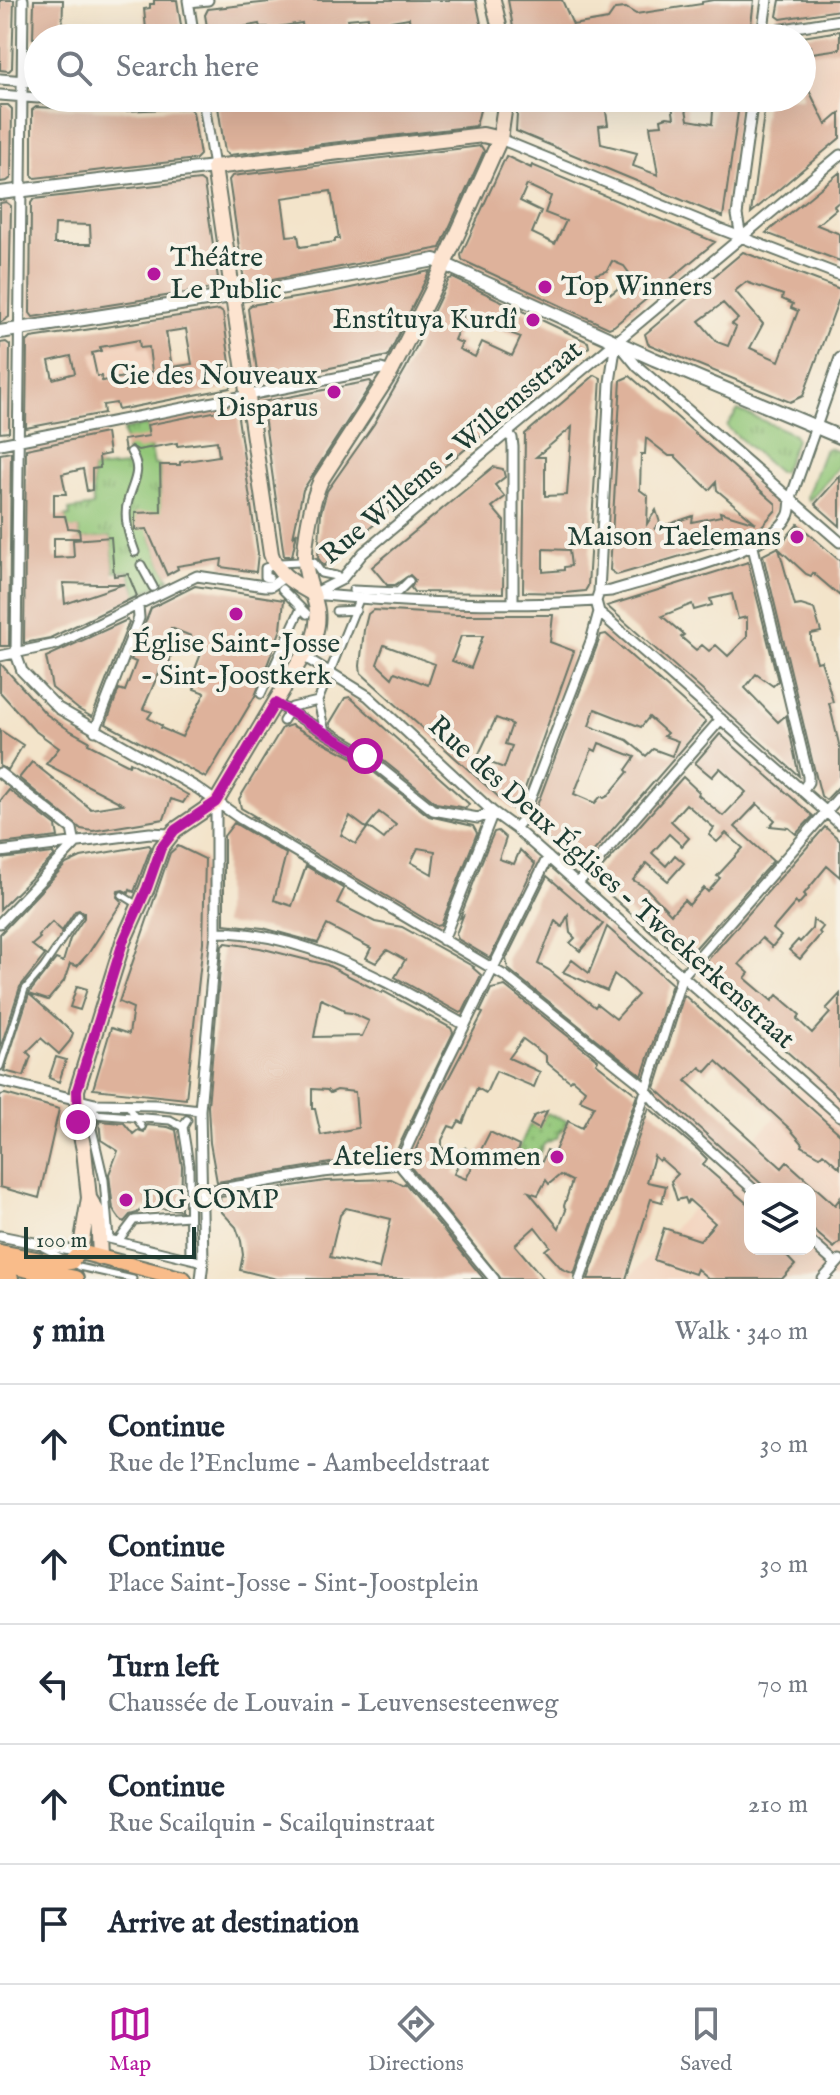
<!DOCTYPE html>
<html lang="en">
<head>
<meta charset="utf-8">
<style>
  body { margin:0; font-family:"IM FELL English",serif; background:#f2f2f3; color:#1f2937 }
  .controls { position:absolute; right:24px; bottom:24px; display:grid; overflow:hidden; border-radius:16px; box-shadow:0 8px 32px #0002 }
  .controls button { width:72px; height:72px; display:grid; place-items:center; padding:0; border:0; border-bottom:2px solid #e0e1e3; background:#fff; color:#1f2937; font:40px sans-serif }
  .scale { position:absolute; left:24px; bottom:20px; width:172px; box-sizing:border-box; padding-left:8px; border:4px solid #1f3d34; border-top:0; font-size:22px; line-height:28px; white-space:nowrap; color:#1f3d34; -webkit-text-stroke:6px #f7f3e8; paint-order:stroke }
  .stop { position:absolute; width:24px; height:24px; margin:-18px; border:6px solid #b5179e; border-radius:50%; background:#fff }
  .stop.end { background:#b5179e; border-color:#fff; box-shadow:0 2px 8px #0008 }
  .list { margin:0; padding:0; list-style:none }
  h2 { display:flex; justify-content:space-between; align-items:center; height:104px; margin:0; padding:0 32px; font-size:34px }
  h2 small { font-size:26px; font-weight:400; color:#747a83 }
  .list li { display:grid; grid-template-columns:52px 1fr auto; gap:24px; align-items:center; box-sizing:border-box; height:120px; padding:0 32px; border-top:2px solid #e0e1e3 }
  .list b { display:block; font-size:30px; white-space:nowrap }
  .list p { margin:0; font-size:26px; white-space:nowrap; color:#747a83 }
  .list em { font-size:26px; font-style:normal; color:#747a83 }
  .icon { flex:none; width:44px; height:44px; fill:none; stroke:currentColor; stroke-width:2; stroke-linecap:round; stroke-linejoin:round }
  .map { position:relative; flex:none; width:840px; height:1279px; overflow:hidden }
  .search { position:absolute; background:#fff; box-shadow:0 8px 32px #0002; left:24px; right:24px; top:24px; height:88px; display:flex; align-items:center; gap:20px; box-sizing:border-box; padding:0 28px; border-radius:44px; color:#747a83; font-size:30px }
  .sheet { height:704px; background:#fff }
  nav { display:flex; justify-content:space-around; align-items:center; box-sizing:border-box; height:112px; border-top:2px solid #e0e1e3; background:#fff; font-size:22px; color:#747a83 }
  nav a { display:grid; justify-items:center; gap:4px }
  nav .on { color:#b5179e }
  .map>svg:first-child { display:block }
</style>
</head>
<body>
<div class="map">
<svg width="840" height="1279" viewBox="0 0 840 1279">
  <defs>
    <pattern id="grass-tufts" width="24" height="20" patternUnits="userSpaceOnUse" patternTransform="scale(2)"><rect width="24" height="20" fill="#91c677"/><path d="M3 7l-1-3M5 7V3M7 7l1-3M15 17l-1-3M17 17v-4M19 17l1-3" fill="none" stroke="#76a262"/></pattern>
    <pattern id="garden-dots" width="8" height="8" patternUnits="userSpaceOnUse" patternTransform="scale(2)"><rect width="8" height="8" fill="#91c677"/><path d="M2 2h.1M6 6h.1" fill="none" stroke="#76a262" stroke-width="1.8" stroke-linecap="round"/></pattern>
  </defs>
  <rect width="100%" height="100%" fill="#f7f3e8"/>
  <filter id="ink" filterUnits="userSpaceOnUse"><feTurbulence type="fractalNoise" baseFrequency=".0125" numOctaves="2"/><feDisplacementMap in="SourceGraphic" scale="16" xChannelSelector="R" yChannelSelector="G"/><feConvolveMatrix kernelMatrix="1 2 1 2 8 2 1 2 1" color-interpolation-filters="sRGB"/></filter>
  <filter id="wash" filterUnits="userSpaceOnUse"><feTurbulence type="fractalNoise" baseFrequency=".006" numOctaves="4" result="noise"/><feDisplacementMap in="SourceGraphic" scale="32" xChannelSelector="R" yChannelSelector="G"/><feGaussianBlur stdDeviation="1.8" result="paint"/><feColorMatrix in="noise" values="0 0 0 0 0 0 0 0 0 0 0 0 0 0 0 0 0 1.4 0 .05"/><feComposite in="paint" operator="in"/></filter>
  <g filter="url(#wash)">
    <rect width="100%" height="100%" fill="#f3e4ca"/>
    <path fill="#f3d4bf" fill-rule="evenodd" d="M840,31V138L818,157L791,102L802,98V38H795Z
      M139,340L140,348L149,347L170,367L192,396L115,411L111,392L103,384L101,376H97L92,353L101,351L100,347Z
      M840,1045V1279H628ZM750,1189H810V1249H750Z"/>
    <path fill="url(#grass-tufts)" stroke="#588256" stroke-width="2" d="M738,410L794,434L796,440L783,472H778L728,428L727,426Z
      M147,425L154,465H159L162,512L150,536L169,579L137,596L129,571L114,572L111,537L80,540L79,529H68L65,516H70L69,510L93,506L92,469L129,466L123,430Z
      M828,448L840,452V466L809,501L807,496L824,451Z"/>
    <path fill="url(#garden-dots)" stroke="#588256" stroke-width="2" d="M546,1113L568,1121L564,1130L561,1129L557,1138L544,1144L535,1163L516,1155L530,1124L539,1128Z"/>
    <g id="blocks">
      <path fill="#deb29b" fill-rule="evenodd" d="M0,0H14L12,68L9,71L0,70Z
        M34,0H63L62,38H33Z
        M154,0H177L183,38H161L160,33L154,34L153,29H146L144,9L150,8V4H154Z
        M288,0H476L484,38H412L409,18L391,21L395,38H370L368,17L348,19L350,33L332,34V38H304L302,23L277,27L279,38H270L268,27H260L259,24L233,29L234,38H209L205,15L208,9Z
        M508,0H562L573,25L608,19L615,9L626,8L636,14L702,4V2L713,0H754L751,24L655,38H515Z
        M780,0H840V10L781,19L777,16Z
        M840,31V49L812,53L811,46L802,47V37Z
        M802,76L826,125L840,113V138L751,213L766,98H802Z
        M353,98H483L476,126L229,155L225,152L218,107Z
        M518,98H604L608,125L599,126L601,144L637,153L633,166L658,175L650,126L662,125L661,119L667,117L674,118L671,98H684L688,120L712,124L714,98H740L723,217L516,131Z
        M0,105H8L12,109L11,178L7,181L0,182Z
        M36,107L123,111L189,108L193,112L200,155L196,159L35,178L32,175V110Z
        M481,146L484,151L440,248L267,281L248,284L244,281L229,180L232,176ZM331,191L339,239H335V242L300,247L298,235L287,236L282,198Z
        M506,156L531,168L532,165L715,242L614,326L609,328L462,260L461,255ZM527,185L551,196L545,213L566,221L555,244L532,233L541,211L520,201ZM612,261L624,266L632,277L611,294L596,274L607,271Z
        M840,172V201L834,206L836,209L817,225L840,234V261L766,233Z
        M200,180L204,183L219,285L216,288L33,317L30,313L31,203L34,199ZM55,224L90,225L91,244H54Z
        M6,202L11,206L9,317L0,323V203Z
        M743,252L840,289V296L803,396L790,402L648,344L645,334ZM746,282L783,295L782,299L793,304L791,308L798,311L779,361L750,348L763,324L735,291ZM723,303L738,319L732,324L736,327L728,346L717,342L699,321Z
        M430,271L388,356L262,382L258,378L248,309L251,305L332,292Z
        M453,278L588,342L589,347L324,566L318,558L321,512L327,491L374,424L406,368L449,279ZM466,311L491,323L490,326L521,337L512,356L482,342L475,357L459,349L462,343L454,340Z
        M219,310L223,313L233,384L230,388L118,410L116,403L103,405L104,413L26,428L27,342L31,338ZM186,329L192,364L172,367L166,332ZM139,340L140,348L149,347L152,372L102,381L101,376H97L92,353L101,351L100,347ZM71,356L75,373L53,379L49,361Z
        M6,342L10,345L9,432L0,433V343Z
        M595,375L601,378L588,586L585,591L565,593L523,592L525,434ZM572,427L567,495L545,496V457H536ZM543,549L569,550L571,566L564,567V570L543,572Z
        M630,376L776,504V510L761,527L744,537L634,570L617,575L610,570L621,380ZM646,438L669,456H675L709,490L716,482L717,490L756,523L720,512L721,516L692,522L693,516L654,529L660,523L656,510L647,524L648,496L640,490L641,454H645Z
        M370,381L372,383L303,490L293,537L297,532L292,556H284L262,402Z
        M233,408L237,411L258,553L256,572L221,567L222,559L177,566L178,569L167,575L147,529L135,530V513L161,512L160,465H180V462L219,456L217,441L177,446V443L138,450L131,446L125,451L123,440L149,436L147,425Z
        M106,433L109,454L99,456L100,468L92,469V490L87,491L83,469L62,474L66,494H54V516H65L68,528L79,529L80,538H54V558L74,557L73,540L111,537L114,576L128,574L137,596L50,638L24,643L26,449ZM63,583L97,584H124L65,604Z
        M11,452L9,646H0V454Z
        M493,467L503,469L505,477L495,485L505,497L492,507L504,521L503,593L414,592L411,588L415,580L410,575L395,585H387L372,567Z
        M840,476V526L815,504Z
        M798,524L840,561V596L813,573L811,576L806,574L779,549L795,606L801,605L814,609L821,632L811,634V641L817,662L821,661L826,677L833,702L829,703L840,748V785L826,800L821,796L812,760L763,555L777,548Z
        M748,562L778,681L773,686L756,674L745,688L778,722L786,715L799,776L607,606ZM732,594L738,619L747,617V637L728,656L716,645L709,651L702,645L696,650L681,637L684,635L662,616L692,604L694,610L712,605L710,599Z
        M195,586L284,600L281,629L255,696L206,778L106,724L119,689L125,691L136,662L131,660L151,608ZM171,628L191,636L194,649L204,646L190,682L196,685L194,689L205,693L182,737L161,728L162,726L148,718L152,712L143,709L160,670L168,674L171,653L163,650Z
        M373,610L456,615H553L550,642L574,651L518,808L512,809L361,673L360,666L364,630L368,614ZM461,636H483L471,668L452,661ZM384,645L435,664L428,685L395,672L392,678L377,664ZM496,718L512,724L505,744L512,746L504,768L477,758Z
        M127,620L129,622L92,717L78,709L52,688L46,657Z
        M606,634L706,722L579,868L530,824L601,635ZM595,709L641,727L649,717L667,733L664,736L678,741L672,756L653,749L646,756L627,740L589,726ZM599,743L635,757L626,770L628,772L608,796L604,798L601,796L595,803L574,794L592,749L596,751Z
        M0,663L46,714L69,730L89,741L88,744L129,765L130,762L188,795L183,803L171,799L164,819L93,831L81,829L19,778L32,762L91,809L123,804L46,764L59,748L34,730L0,692Z
        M350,697L469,804L466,808L436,803L370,750L331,727L330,723L345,698Z
        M291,725L361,762L429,816L473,826L477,833L441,925L437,926L253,817H256L241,808L239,799L244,791L282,728ZM379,812L396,825L384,839L368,827L356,844L341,835L350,816L366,828ZM418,848L435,851L432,874L411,862Z
        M0,730L23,745L8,770L0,766Z
        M720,734L813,816L796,834L789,828L770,826L775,820L757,804L735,827L773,861L684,961L592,879L683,777L699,792L698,795L723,816L746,792L720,768L712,777L695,763ZM686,804L714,828L709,835L717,842L726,833L743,848L717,876L720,878L708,892L704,888L689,905L684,900L671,914L646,888L633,880L647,863L668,881L684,863L675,855L666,866L652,853L669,834L682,846L689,838L671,821Z
        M9,790L56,826L58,837L0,844V801Z
        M234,823L286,854L274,900L292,906L306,866L344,889L337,903L375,922L402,927L474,967L473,968L481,975L463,1012L460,1013L395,977L405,960L387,950L376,963L366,958L371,948L327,925L318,943L263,928L224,924V836Z
        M825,827L840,840V877L827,866L804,894L806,896L798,905L796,902L773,929L781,936L772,947L762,938L739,964L749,973L745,978L772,1001L777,995L800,1015L797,1019L812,1033L830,1013L826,1009L840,994V1099L748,1017L749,1015L697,972Z
        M498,831L506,838L499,859L514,864L520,850L535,864L490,958L458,939L456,934L463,916L460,918L487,848L494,832Z
        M149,845L151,847L134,892L130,890L129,893L123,890L118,891L117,897L122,902L88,954L77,966L70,964L64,981L48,1000L29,994L30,992L56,959L63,962L70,939L84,918V912L79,910L75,911L62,931L52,922L38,936L40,938L32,945L45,955L20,987L0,1049V934L66,864L81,857Z
        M178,846L205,859L203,942L186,1099L93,1089L111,1028L129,1034L133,1008L119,1002L170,853Z
        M53,853L54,856L0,909V859Z
        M547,876L603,924L580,951L570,943L575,938L570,933L568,915L562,927L555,921L538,964L549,970L595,1007L597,1004L616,1019L638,995L624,982L614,974L607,991L563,972L572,960L589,973L607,927L672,984L642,1076L508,969L506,959Z
        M813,920L823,927L819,932L821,934L800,959L789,950L798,940L800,942L812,929Z
        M226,943L260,948L327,965L382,993L383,991L451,1028L453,1033L396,1152L217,1182L210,1143L208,1106L222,946ZM321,999L343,1009L344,1012L352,1013L369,1021L362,1036L314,1037ZM312,1089L327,1090L330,1093L337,1090L355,1092L358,1128L321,1135L315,1109H312Z
        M77,986L87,989L80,1010L70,1007Z
        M505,986L598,1060L596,1063L637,1095L574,1274L562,1269L545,1250L550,1246L535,1227L515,1245L544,1279H501L409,1165L439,1096L483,1013L480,1012L491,989ZM523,1039L546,1056V1062L562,1075L570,1081L572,1079L585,1090L580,1100L594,1106L582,1128L568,1121L554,1153L547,1150L540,1166L516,1155L519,1146L490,1132L466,1179L454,1174L466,1147L449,1161L442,1146V1140L449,1126L455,1128L459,1121L463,1123L477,1088L486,1093L496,1071L534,1087L540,1072L509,1058ZM560,1175L572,1181L564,1206L566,1210L559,1228L529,1192L538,1195L546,1180L549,1184Z
        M29,994L73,1033L70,1041L59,1054L41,1038L27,1052L31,1056L24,1076L4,1071Z
        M684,995L840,1134V1168L823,1153L820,1156L802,1146L803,1144L790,1129L716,1061L706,1072L700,1067L686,1081L782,1168L787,1162L835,1205L840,1198V1242L834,1248L810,1227V1189H767L655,1088Z
        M56,1057L66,1060L59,1082L49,1078Z
        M5,1094L59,1109L39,1198L0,1187V1095Z
        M649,1108L698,1150L707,1159L703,1165L750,1206V1249H780L795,1265L782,1279H709L697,1269L695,1274L654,1260L664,1228L700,1240L715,1223L689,1200L687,1203L685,1198L677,1200L671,1181L678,1174L661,1159L659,1161L654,1156L647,1182L666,1186L662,1202L651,1199L626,1279H588Z
        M547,1111L539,1129L530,1124L534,1116Z
        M99,1121L124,1123L133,1134L138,1130L144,1132L147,1125L168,1127L176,1130L182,1166L181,1210L144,1207L137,1213L130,1215L124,1222L120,1219L113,1209L109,1174L118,1151L101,1140Z
        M391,1179L403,1185L405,1183L484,1279H277L240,1270L243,1255L241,1241L236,1227L221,1211L220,1197L325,1181ZM346,1208L391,1219L379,1269L330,1257L340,1215Z"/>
    </g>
  </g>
  <g filter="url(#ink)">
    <use href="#blocks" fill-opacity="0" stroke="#697768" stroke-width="2"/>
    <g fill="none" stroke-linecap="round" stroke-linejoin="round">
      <defs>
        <path id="service" d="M122,895L138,905
          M0,1067L25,989L43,968L79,915
          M128,1106L142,1127
          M43,1248L63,1258
          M72,1263L79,1267L133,1279"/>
        <path id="pedestrian" d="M131,452C143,472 133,481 128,501C123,517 129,536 135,552
          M311,562L314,563L321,573L336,576
          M280,563L299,562
          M141,565L153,587
          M269,578L265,577V568L269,567
          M282,589L307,614
          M353,590L398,592L409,581
          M336,611L356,610
          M261,694L301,608
          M283,721L292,707L318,701
          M325,732L318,701L358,602
          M94,1109L92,1129L104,1180L109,1239
          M94,1114L170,1120L183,1127L187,1120
          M183,1127L189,1165L190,1259
          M105,1238L199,1261
          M118,1241L134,1220L189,1216"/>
        <path id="minor" d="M23,0L16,654L22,671L58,708L197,788L241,819L505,976L641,1084L655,1101L753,1189
          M188,0L194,38
          M189,2L208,0
          M762,36L767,0
          M726,38L840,20
          M0,79L38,82
          M0,95L38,98
          M43,98L114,101L203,98
          M203,98L214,167
          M500,139L720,229L840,275
          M741,237L737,215L753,98
          M619,344L637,366L840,542
          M507,433L512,438L513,447V603
          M0,444L381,369L391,372
          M753,547L808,776V782L802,791
          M599,592L611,591C654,577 768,555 788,516C791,511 790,504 791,498L840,358
          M313,594L341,580L363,553L840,155
          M313,594C406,603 503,607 596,601
          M599,612L840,824
          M0,656L57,644L197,576L265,586H271L284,577
          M303,656L368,696L493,812L515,828L840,1116
          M275,703L365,756L433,810L478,818L493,812
          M95,731L139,618L138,606
          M0,773L72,829L75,844
          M515,828L522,820L591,641L599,612L596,601L599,592L610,382L616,342
          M0,852L150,833L169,834
          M578,883L721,719
          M0,923L75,844
          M216,932C307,932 388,983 465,1025
          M443,940L493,812
          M0,1081L95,1104L155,1105L200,1110
          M399,1164L442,1071L548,857
          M399,1164L494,1279
          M202,1192L323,1172L399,1164
          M0,1236L80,1252
          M810,1241L836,1264
          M201,1279L203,1262L200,1110L216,932V802
          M580,1279L643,1100L682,976L840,796
          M823,1279L840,1260"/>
        <path id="tertiary" d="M0,193L214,167
          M0,332L257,292L435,260L654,359L840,437"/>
        <path id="secondary" d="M493,0L502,38
          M313,594C296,584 277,575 271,554L214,167L483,135L500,139
          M89,1198L98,1213L100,1257
          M80,1252L89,1198L84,1150L78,1122L77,1090L123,942L147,888L161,848L175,830L216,802L314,637C325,606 307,591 305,562C304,541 312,499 321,480L391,372L431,293L500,139L506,98"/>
        <path id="primary" d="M0,1252L52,1262H71L80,1252L184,1279"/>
        <path id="trunk" d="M0,1263L75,1279
          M0,1277L10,1279"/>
      </defs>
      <use href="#service" stroke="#697768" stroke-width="9"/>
      <use href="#pedestrian" stroke="#697768" stroke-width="11"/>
      <use href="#minor" stroke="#697768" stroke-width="13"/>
      <use href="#tertiary" stroke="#697768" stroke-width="16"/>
      <use href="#secondary" stroke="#697768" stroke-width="18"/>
      <use href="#primary" stroke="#697768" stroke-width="18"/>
      <use href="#trunk" stroke="#697768" stroke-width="20"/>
      <use href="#service" stroke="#fff" stroke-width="5"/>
      <use href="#pedestrian" stroke="#fff" stroke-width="7"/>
      <use href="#minor" stroke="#fff" stroke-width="9"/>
      <use href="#tertiary" stroke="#fff" stroke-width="12"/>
      <use href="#secondary" stroke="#fde4d0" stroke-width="14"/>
      <use href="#primary" stroke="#f9bc8a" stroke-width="14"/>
      <use href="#trunk" stroke="#f9bc8a" stroke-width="16"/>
    </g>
  </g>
  <g fill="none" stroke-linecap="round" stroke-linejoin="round" filter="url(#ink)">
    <path stroke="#b5179e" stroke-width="10" d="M78,1122L77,1090L123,942L147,888L161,848L175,830L216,802L275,703L365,756"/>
  </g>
  <g fill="#b5179e" stroke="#f7f3e8" stroke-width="3">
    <circle cx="154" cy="274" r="8"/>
    <circle cx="545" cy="287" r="8"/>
    <circle cx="533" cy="320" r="8"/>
    <circle cx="334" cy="392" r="8"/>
    <circle cx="797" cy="537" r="8"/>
    <circle cx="236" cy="614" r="8"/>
    <circle cx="557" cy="1157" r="8"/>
    <circle cx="126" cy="1200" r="8"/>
  </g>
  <g text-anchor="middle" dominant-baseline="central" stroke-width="8" stroke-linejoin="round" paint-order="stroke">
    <g font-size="28" fill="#1f3d34" stroke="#f7f3e8" text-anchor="end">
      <text x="170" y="258" text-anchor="start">Théâtre<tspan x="170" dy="32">Le Public</tspan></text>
      <text x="561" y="287" text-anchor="start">Top Winners</text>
      <text x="517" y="320">Enstîtuya Kurdî</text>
      <text x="318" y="376">Cie des Nouveaux<tspan x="318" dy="32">Disparus</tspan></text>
      <text x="781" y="537">Maison Taelemans</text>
      <text x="236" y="644" text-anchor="middle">Église Saint-Josse<tspan x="236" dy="32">- Sint-Joostkerk</tspan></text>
      <text x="541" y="1157">Ateliers Mommen</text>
      <text x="142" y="1200" text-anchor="start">DG COMP</text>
    </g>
    <g font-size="28" fill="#1f3d34" stroke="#f7f3e8">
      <text transform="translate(452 453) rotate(-40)">Rue Willems - Willemsstraat</text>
      <text transform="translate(611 883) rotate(42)">Rue des Deux Églises - Tweekerkenstraat</text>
    </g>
  </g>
</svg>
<div class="controls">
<button><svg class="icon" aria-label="layers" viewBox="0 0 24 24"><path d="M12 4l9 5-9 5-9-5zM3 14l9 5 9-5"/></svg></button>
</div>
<div class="scale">100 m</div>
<div class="stop" style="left:365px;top:756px"></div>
<div class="stop end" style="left:78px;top:1122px"></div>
<div class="search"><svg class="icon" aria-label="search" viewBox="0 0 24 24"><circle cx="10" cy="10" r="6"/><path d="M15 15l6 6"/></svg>Search here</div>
</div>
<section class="sheet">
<h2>5 min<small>Walk · 340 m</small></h2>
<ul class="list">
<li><svg class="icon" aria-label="ahead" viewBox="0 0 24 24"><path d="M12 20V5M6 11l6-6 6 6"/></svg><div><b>Continue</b><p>Rue de l'Enclume - Aambeeldstraat</p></div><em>30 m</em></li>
<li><svg class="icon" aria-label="ahead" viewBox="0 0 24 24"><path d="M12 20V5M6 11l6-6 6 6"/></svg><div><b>Continue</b><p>Place Saint-Josse - Sint-Joostplein</p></div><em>30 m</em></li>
<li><svg class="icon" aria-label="left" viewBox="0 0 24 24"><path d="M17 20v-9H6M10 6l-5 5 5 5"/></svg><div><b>Turn left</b><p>Chaussée de Louvain - Leuvensesteenweg</p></div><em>70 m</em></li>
<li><svg class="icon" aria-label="ahead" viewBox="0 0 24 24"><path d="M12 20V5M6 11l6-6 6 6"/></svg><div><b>Continue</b><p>Rue Scailquin - Scailquinstraat</p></div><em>210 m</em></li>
<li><svg class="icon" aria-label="arrive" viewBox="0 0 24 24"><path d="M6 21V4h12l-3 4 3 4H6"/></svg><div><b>Arrive at destination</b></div></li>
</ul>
</section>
<nav>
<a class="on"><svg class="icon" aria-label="map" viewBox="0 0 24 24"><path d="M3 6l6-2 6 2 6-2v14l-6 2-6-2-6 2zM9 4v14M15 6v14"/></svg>Map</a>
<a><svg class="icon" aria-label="directions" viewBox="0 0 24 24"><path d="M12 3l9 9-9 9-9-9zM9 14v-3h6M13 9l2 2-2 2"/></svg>Directions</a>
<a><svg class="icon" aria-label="saved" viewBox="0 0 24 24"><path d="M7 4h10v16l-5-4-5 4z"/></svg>Saved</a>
</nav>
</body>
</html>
